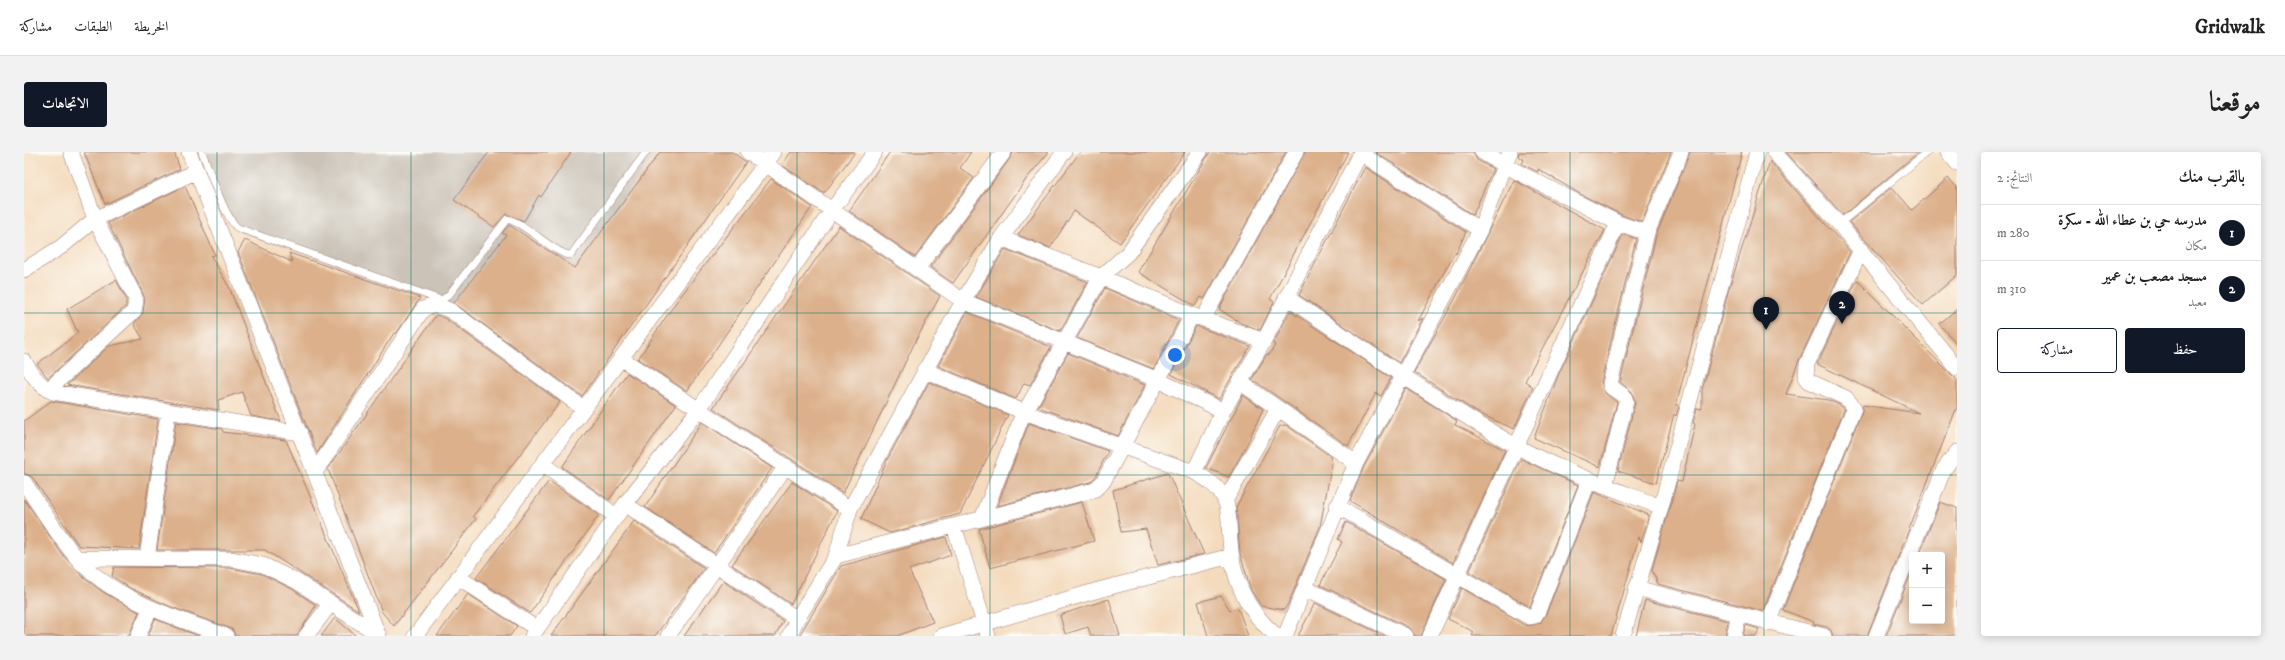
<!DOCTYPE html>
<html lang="ar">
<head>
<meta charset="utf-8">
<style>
  body { margin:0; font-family:"IM FELL DW Pica",Amiri,serif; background:#f2f2f2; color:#222; direction:rtl }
  .controls { position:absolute; right:12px; bottom:12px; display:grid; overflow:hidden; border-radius:4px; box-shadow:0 2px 10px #0003 }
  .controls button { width:36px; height:36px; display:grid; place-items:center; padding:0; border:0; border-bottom:1px solid #e0e0e0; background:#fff; color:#222; font:20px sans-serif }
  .you { position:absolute; left:1151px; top:203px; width:14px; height:14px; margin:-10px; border:3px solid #fff; border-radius:50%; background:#1a73e8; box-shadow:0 0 0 6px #1a73e833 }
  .badge { display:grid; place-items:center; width:26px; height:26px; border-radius:50%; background:#111827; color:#fff; font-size:13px; font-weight:700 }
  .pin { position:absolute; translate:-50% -33px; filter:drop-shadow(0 1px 2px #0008) }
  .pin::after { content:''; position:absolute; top:21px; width:14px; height:12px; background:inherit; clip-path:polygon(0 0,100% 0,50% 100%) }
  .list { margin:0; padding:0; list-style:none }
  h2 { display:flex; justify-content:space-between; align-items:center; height:52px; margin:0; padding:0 16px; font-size:17px }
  h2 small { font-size:13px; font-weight:400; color:#767676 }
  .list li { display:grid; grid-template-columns:26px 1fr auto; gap:12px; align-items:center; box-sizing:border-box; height:56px; padding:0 16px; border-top:1px solid #e0e0e0 }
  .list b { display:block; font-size:15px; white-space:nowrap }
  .list p { margin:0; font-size:13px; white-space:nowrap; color:#767676 }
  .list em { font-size:13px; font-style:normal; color:#767676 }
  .actions { display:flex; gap:8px; padding:12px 16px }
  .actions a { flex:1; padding:9px 0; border:1px solid #111827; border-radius:4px; text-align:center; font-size:14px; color:#111827 }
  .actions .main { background:#111827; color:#fff }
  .map { position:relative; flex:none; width:1933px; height:484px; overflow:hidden; direction:ltr; border-radius:4px }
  header { display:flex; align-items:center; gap:24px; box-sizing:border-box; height:56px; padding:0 20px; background:#fff; border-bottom:1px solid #e0e0e0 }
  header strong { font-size:19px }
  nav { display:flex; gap:22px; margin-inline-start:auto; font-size:14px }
  .intro { display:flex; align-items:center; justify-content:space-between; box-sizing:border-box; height:96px; padding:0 24px }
  h1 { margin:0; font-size:28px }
  .button { padding:10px 18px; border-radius:4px; background:#111827; color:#fff; font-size:14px; font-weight:700 }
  main { display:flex; gap:24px; padding:0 24px }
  aside { flex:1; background:#fff; border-radius:4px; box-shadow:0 2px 10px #0003 }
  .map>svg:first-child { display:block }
</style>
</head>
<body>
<header>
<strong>Gridwalk</strong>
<nav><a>الخريطة</a><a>الطبقات</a><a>مشاركة</a></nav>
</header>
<div class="intro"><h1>موقعنا</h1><a class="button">الاتجاهات</a></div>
<main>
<aside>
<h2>بالقرب منك<small>النتائج: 2</small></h2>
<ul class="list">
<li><span class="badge">1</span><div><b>مدرسه حي بن عطاء الله - سكرة</b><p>مكان</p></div><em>280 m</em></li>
<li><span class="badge">2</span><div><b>مسجد مصعب بن عمير</b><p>معبد</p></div><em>310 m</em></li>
</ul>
<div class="actions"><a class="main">حفظ</a><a>مشاركة</a></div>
</aside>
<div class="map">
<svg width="1933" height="484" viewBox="0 0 1933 484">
  <rect width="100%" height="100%" fill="#fdfcf7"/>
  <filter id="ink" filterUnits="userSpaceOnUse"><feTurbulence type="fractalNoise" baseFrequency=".025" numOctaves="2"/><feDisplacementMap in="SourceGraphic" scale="8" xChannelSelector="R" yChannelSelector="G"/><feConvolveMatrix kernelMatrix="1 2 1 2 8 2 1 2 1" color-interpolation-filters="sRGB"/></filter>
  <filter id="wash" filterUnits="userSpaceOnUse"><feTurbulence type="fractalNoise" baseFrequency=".012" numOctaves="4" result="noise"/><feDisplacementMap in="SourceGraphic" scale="16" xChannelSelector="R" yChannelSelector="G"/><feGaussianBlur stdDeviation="0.9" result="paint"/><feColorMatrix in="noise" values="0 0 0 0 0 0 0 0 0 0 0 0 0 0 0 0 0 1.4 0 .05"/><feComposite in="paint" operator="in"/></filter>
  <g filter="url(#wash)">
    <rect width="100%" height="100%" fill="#f4dbbe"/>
    <path fill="#cbc3b8" d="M178,0H633L551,116L490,73L426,156L394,139L208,76Z"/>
    <g id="blocks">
      <path fill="#dcb08b" d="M60,0H150L156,17L81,52Z
        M465,0H547L517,45L515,43L500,69L482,62L470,75L430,48Z
        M636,0H708L722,10L558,244L430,151L482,83L478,81L485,73L551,116Z
        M767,0H831L801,40H798L758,13Z
        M866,0H947L936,16L950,26L891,105L825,59Z
        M989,0H1025L1003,26L929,131L906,115L987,5Z
        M1056,0H1161L1096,91L1050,59L1026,96L994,83Z
        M1186,0H1262L1180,147L1177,145L1171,154L1114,120Z
        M1281,0H1324L1246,147L1250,150L1236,178L1217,171L1195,157Z
        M1351,0H1449L1453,8L1469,17L1449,63Z
        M1495,0H1647L1618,70L1598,63L1558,43L1514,17V20L1498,12L1500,8L1494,4Z
        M1666,0H1718L1652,253L1655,254L1652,264L1650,262L1632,331L1594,319L1611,251L1608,240L1596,230L1632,84Z
        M1762,0H1895L1819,63Z
        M1746,9L1826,100L1775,208L1762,242L1804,248L1816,253L1820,258L1739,459L1634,432L1628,418L1653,329L1658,330L1671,272L1669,271L1673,256L1678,257V239L1704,140Z
        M1341,15L1442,80L1432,102L1431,100L1394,169L1399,166L1375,211L1275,143Z
        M1924,26L1933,35V123L1899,153L1825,70L1868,35L1888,58Z
        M747,27L788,55L663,239L614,207L652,150Z
        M1490,28L1581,78L1501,229L1509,235L1490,277L1454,261L1390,220L1431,147Z
        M161,34L191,103L187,104L205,135L257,269L227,264L218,240L194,248L195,258L43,233L85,194L119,187L110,172L119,161L121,146L84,71Z
        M815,74L916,144L890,192L819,341L689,256Z
        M1599,82L1612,87L1577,230L1582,242L1593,250L1576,315L1510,286L1534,224Z
        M221,88L268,110L265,101L396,146L372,182L370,181L293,301L214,100Z
        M981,97L1064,130L1036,179L952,145Z
        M92,128L102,146V154L24,226L13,212L54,181L43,157Z
        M1833,128L1933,228V255L1843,484H1809L1807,478L1803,475L1789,472L1790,470L1759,458L1838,259V253L1895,261L1793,212Z
        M1081,136L1155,168L1130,217L1053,186Z
        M1933,157V192L1915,172Z
        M1266,159L1367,226L1357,244L1352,241L1324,294L1228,227L1243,202L1245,203L1251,193L1249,192Z
        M943,160L1027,195L1006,233L1000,231L992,247L914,214Z
        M412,163L422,167L536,250L449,364L452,367L370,474L358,460L304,317Z
        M1172,174L1226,194L1195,247L1147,222Z
        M1044,201L1121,233L1094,284L1014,255Z
        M603,221L652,253L585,348L538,315Z
        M905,230L984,263L936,362L866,381L837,367L863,308Z
        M1382,236L1433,269L1431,273L1481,298L1429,411L1326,349L1340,315Z
        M1219,243L1239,257L1223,292L1205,325L1182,316Z
        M27,249L134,267L115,397L55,394L8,325L0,321V269Z
        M152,270L198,277L199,280L262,288L335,459L241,398H133Z
        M678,270L748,316L690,401L621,355Z
        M1005,271L1084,299L1072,324L1066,330L973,354Z
        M1262,273L1306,304L1308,311L1296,375L1265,450L1260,458L1237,454L1227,438L1216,401L1212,355L1256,274Z
        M1497,307L1554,333L1506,455L1445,420Z
        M1144,321L1180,402L1134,413L1122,377L1097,380L1089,338Z
        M525,329L575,363L506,461L452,426Z
        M768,330L813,359L767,452L708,413Z
        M1570,340L1625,363L1617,390L1615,385L1587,484H1448L1450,480L1424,467L1438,436L1500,473L1506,474L1516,471L1522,462Z
        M0,347L38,402L60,426L79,440L115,460L105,484H0Z
        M1058,350L1070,389L966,416L955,377Z
        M1916,350L1933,356V484H1862L1888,419V469H1918V403H1895Z
        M610,369L680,416L669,432L631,484H527Z
        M1322,370L1422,427L1397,484H1391L1386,476L1296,433L1318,390L1314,387Z
        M922,385L927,403L885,418L909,470L873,484H775L817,414Z
        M90,415L206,416L238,422L268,437L292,453L273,484H211L209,478L205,476L145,454L106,436L88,424Z
        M699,429L759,469L751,484H660Z
        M444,442L493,474L486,484H413Z
        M1197,444L1206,458L1214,456L1224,484H1184L1174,450Z
        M1085,447L1096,484H1067L1064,475L1041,482L1036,463Z
        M1621,448L1704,469L1701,484H1612Z
        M1291,451L1361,484H1274Z
        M311,466L332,484H297Z
        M131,467L159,478L175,484H124Z
        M1722,473L1735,477L1732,484H1719Z"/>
    </g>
  </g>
  <g filter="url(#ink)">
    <use href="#blocks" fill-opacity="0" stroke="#9f7d74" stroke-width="1"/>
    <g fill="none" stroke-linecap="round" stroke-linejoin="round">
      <defs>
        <path id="service" d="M178,0C185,17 201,67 214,76L417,148L424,144L483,67C501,70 534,105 547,103L622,0
          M1815,72L1903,0"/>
        <path id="minor" d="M165,0L354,482
          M724,0L939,149L1134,228L1168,163L1240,189
          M1486,0L1480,13L1594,71L1623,81
          M1750,0L1815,72L1933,216
          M1924,0L1933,11
          M1336,1L1456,78
          M977,86L1077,125L1168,163
          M893,117L980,0
          M0,118L37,95L71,67L173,19
          M1262,145C1337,195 1414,250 1492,294C1537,319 1588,336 1637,355
          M1179,167L1272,0
          M598,207L826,357
          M0,209C8,222 15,234 29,240L276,281
          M900,218L1000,260L1170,320C1183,327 1194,334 1201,348C1206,360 1205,376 1206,388C1208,427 1223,460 1253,484
          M1216,230L1332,311
          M24,238L110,159L112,149L110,143L71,67L47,0
          M518,312L592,364
          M291,320L399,157C410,152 417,154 427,159L559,256
          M1170,320L1199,259L1240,189L1337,0
          M0,330C16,355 33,382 52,405C88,447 152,466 202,484
          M1581,334L1602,249L1600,244L1587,235L1586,232L1623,81L1657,0
          M1201,349L1254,257
          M601,352L773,467
          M1313,354L1505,465L1511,464L1514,459L1565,328
          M958,367L997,267L1077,125L1104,101L1176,0
          M930,374L964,484
          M812,404L1070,338L1079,330L1134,228L1199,259
          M53,406L207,407L239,413L272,429L355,483
          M123,406L144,261
          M434,425L513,477
          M1281,436L1382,484
          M1612,436L1800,484
          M1744,471L1830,256L1822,246L1785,229L1782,225L1783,212L1837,98
          M114,484L126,457
          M282,484L307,451
          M391,484L750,0
          M508,484L601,352L675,257L808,58L851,0
          M644,484L762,314
          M765,484L773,467L812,404L826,357L939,149L977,86L1040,0
          M917,484L1078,437L1207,404
          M1261,484L1332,311L1456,78L1480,13L1458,0
          M1406,484L1594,71
          M1599,484L1637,355L1733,0
          M1710,484L1715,462
          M1852,484L1920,317L1933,300"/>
      </defs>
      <use href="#service" stroke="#9f7d74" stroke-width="8"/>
      <use href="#minor" stroke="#9f7d74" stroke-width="16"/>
      <use href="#service" stroke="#fff" stroke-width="7"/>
      <use href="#minor" stroke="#fff" stroke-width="15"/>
    </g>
  </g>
  <path fill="none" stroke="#0f766e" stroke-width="1" stroke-opacity="0.55" d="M193,0V484M387,0V484M580,0V484M773,0V484M966,0V484M1160,0V484M1353,0V484M1546,0V484M1740,0V484M0,161H1933M0,323H1933"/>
</svg>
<div class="controls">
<button>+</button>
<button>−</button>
</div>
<div class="you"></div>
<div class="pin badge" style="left:1742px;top:178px">1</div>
<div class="pin badge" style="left:1818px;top:172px">2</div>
</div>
</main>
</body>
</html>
